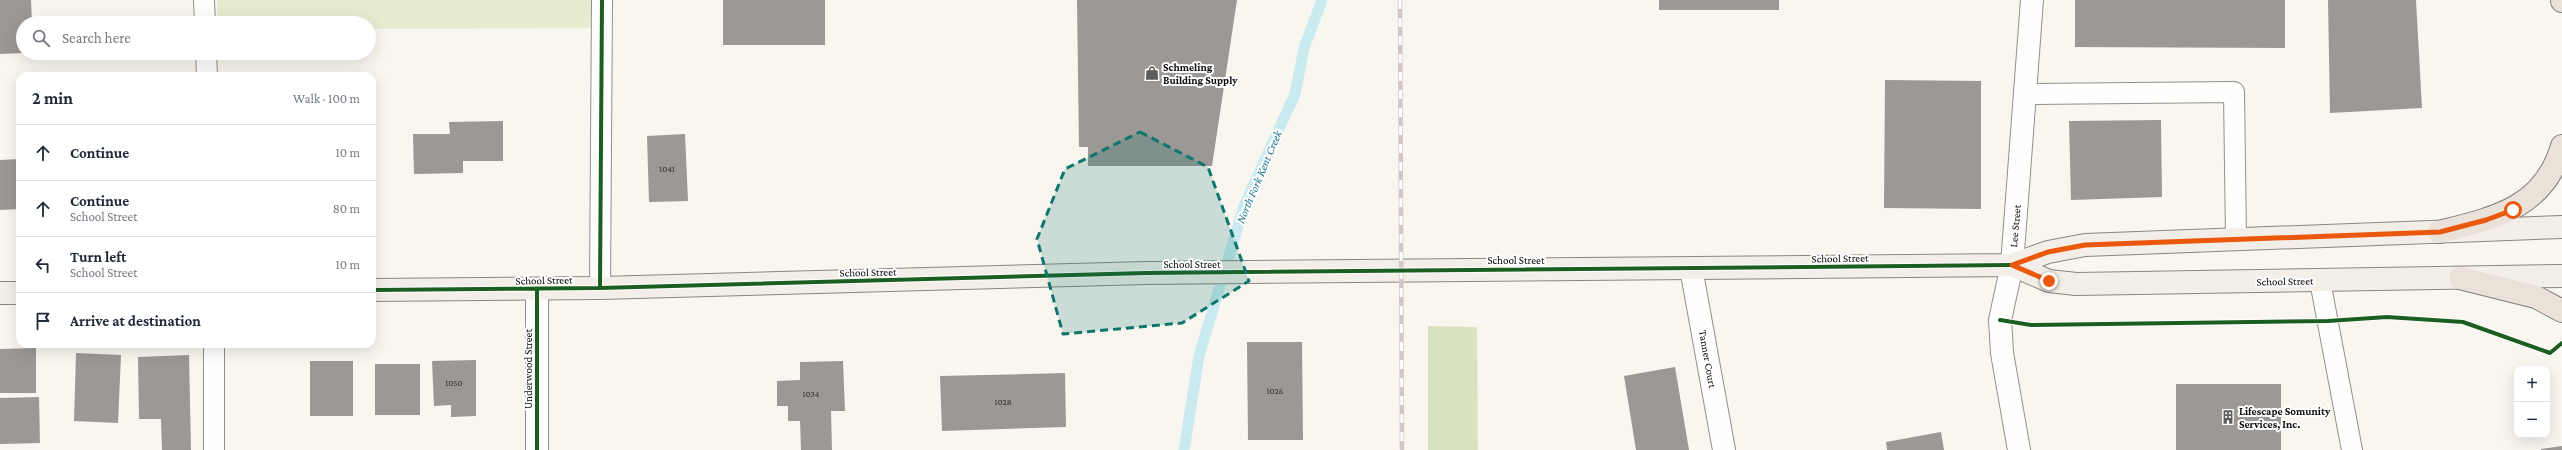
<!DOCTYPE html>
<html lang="en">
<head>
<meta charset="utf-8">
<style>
  body { margin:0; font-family:"Crimson Pro",serif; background:#f6f6f7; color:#1f2937 }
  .controls { position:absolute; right:12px; bottom:12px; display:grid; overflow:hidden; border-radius:8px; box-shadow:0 4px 16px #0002 }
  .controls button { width:36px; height:36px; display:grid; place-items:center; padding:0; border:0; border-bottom:1px solid #e0e1e3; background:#fff; color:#1f2937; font:20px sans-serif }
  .stop { position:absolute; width:12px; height:12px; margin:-9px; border:3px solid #ea580c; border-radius:50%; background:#fff }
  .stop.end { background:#ea580c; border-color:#fff; box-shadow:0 1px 4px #0008 }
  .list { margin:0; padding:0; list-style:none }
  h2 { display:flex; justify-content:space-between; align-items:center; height:52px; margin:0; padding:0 16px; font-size:17px }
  h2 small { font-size:13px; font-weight:400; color:#747a83 }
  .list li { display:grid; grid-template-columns:26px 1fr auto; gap:12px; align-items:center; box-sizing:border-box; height:56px; padding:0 16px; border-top:1px solid #e0e1e3 }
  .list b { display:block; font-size:15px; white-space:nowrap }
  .list p { margin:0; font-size:13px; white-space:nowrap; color:#747a83 }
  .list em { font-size:13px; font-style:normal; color:#747a83 }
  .icon { flex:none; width:22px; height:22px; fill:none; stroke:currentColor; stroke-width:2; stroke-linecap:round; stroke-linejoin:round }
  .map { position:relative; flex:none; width:2562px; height:450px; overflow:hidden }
  .search { position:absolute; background:#fff; box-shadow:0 4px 16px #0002; left:16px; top:16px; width:360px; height:44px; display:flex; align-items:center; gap:10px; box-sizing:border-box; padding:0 14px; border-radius:22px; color:#747a83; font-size:15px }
  .panel { position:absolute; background:#fff; box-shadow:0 4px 16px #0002; left:16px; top:72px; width:360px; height:276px; border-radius:12px }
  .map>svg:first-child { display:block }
</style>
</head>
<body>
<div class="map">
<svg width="2562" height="450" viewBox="0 0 2562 450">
  <rect width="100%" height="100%" fill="#f9f5ef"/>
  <path fill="#e7ecd1" d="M217,0H597V28L369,29V23H217Z"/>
  <path fill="#dae3bf" d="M1428,326L1477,327L1478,450H1428Z"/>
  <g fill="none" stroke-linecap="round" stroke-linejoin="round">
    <path stroke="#c9ebf0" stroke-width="11" d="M1184,450L1199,356L1244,206L1295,94L1304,48L1322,0"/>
  </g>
  <path fill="#9c9895" d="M0,0H31L32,23H23V53L0,54Z
    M723,0H825V45H723Z
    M1077,0H1237L1212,166H1088V147H1079Z
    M1659,0H1779V10H1659Z
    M2075,0H2285V48L2075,47Z
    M2328,0H2416L2422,108L2330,113Z
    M1885,80L1981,81V209L1884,208Z
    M2161,120L2162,197L2071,200L2069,121Z
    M503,121V161H463V173L414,174L413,134H450L449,122Z
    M372,134H374V193H372Z
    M685,134L688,201L649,202L647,136Z
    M20,159V209L0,210V160Z
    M1247,342H1302L1303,440H1248Z
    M36,348V393H0V349Z
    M76,353L121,355L118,423L74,421Z
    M189,355L191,450H162L161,419H139L138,357Z
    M476,360V416L451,417V405L434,406L432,361Z
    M310,361H353V416H310Z
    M843,361L845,411H831L832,450H801L800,421H788V406H777V381L800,380V362Z
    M375,364H420V415H375Z
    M1675,367L1689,450H1636L1624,376Z
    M1065,373L1066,427L942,431L940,376Z
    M2176,384H2281V450H2176Z
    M39,397L40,443L0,444V398Z
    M1941,432L1944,450H1887L1886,442Z
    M2562,446V450H2541V449Z"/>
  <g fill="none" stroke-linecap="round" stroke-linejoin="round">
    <defs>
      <path id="service" d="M204,0L205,23
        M206,53L207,76
        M2025,94L2234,92L2236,239
        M2320,281L2352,450
        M600,288L602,0
        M214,450V344"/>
      <path id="minor" d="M1691,268L1724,450
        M537,289V450
        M2019,450L2002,353L2000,320L2012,265L2032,0"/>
      <path id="secondary" d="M2012,265L2049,281L2076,284L2562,276
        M372,290L600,288L1146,273L2012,265L2048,252L2085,245L2562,227
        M0,293H20"/>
      <path id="primary" d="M2562,0V1
        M2439,232C2495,218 2544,208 2562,146
        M2460,278L2536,297L2562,311"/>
    </defs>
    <use href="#service" stroke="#92908e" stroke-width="22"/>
    <use href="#minor" stroke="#92908e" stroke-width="24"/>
    <use href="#secondary" stroke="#898784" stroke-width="24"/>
    <use href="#primary" stroke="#7f7e7b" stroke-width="24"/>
    <use href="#service" stroke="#fefefd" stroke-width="20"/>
    <use href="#minor" stroke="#fefefd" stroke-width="22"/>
    <use href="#secondary" stroke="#f3efe8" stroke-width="22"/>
    <use href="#primary" stroke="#eae2d9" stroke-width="22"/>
    <defs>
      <path id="rail" d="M1400,0L1402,450"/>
    </defs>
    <use href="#rail" stroke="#d4c5c8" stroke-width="4.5"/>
    <use href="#rail" stroke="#fff" stroke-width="3" stroke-dasharray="9" stroke-linecap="butt"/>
    <defs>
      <path id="cycleway" d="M600,288L602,0
        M537,289V450
        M372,290L600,288L1146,273L2012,265
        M2000,320L2031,325L2328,321L2387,317L2463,322L2550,353L2562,343"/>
    </defs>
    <use href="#cycleway" stroke="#fff" stroke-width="6"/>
    <use href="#cycleway" stroke="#1b5e20" stroke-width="4"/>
  </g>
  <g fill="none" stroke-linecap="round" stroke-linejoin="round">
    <path stroke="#ea580c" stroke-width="5" d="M2049,281L2012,265L2048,252L2085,245L2440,232L2486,220L2513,210"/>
  </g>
  <path fill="#0f766e" fill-opacity="0.2" stroke="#0f766e" stroke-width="3" stroke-dasharray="8 5" stroke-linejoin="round" d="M1140,132L1208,167L1249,281L1182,323L1063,334L1037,239L1065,169Z"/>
  <defs>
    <symbol id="shop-bare" viewBox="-9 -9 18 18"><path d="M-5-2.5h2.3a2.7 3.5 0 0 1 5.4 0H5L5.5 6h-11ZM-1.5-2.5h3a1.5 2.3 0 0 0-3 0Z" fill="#5e5d5b" stroke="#fff" stroke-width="2.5" paint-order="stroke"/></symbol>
    <symbol id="building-bare" viewBox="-9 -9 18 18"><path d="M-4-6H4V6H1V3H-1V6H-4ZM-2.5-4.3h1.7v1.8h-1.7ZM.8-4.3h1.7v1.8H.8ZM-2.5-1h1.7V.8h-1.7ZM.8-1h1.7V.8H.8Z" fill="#5e5d5b" stroke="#fff" stroke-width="2.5" paint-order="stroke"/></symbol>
  </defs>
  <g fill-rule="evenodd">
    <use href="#shop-bare" x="1142" y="63" width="20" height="20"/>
    <use href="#building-bare" x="2218" y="407" width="20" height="20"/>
  </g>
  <g text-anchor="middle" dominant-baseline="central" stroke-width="4" stroke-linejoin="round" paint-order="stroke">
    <g font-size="9" fill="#2f2e2e">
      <text x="667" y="169">1041</text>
      <text x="454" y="383">1050</text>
      <text x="1275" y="391">1026</text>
      <text x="811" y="394">1034</text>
      <text x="1003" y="402">1028</text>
    </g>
    <g font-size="11" font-weight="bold" fill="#0b0b0b" stroke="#fff" text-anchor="start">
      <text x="1163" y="67">Schmeling<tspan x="1163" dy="13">Building Supply</tspan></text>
      <text x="2239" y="411">Lifescape Somunity<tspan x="2239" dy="13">Services, Inc.</tspan></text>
    </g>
    <g font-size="11" fill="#0b0b0b" stroke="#fff">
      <text transform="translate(2015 226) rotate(-85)">Lee Street</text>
      <text transform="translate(1840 258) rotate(-1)">School Street</text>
      <text x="1516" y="260">School Street</text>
      <text x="1192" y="264">School Street</text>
      <text transform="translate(868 272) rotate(-1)">School Street</text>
      <text transform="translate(544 280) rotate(-1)">School Street</text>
      <text transform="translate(2285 281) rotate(-1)">School Street</text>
      <text transform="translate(1708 359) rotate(80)">Tanner Court</text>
      <text transform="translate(528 369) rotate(-90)">Underwood Street</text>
    </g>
    <g font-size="12" font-style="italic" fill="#207891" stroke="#fff">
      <text transform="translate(1259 177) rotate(-67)">North Fork Kent Creek</text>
    </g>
  </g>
</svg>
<div class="controls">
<button>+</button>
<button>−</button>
</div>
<div class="stop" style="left:2513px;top:210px"></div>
<div class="stop end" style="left:2049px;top:281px"></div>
<div class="search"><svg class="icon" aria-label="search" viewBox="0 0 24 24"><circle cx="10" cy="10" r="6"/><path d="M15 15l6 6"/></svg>Search here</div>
<section class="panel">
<h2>2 min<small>Walk · 100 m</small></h2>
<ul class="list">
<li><svg class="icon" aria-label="ahead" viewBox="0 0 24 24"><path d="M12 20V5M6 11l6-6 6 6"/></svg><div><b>Continue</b></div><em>10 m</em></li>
<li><svg class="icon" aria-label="ahead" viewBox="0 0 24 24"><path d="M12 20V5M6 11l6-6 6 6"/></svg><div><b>Continue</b><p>School Street</p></div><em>80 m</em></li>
<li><svg class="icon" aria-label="left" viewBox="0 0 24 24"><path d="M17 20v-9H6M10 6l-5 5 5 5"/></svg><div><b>Turn left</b><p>School Street</p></div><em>10 m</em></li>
<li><svg class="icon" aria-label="arrive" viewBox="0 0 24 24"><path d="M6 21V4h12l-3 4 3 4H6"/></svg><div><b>Arrive at destination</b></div></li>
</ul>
</section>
</div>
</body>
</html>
